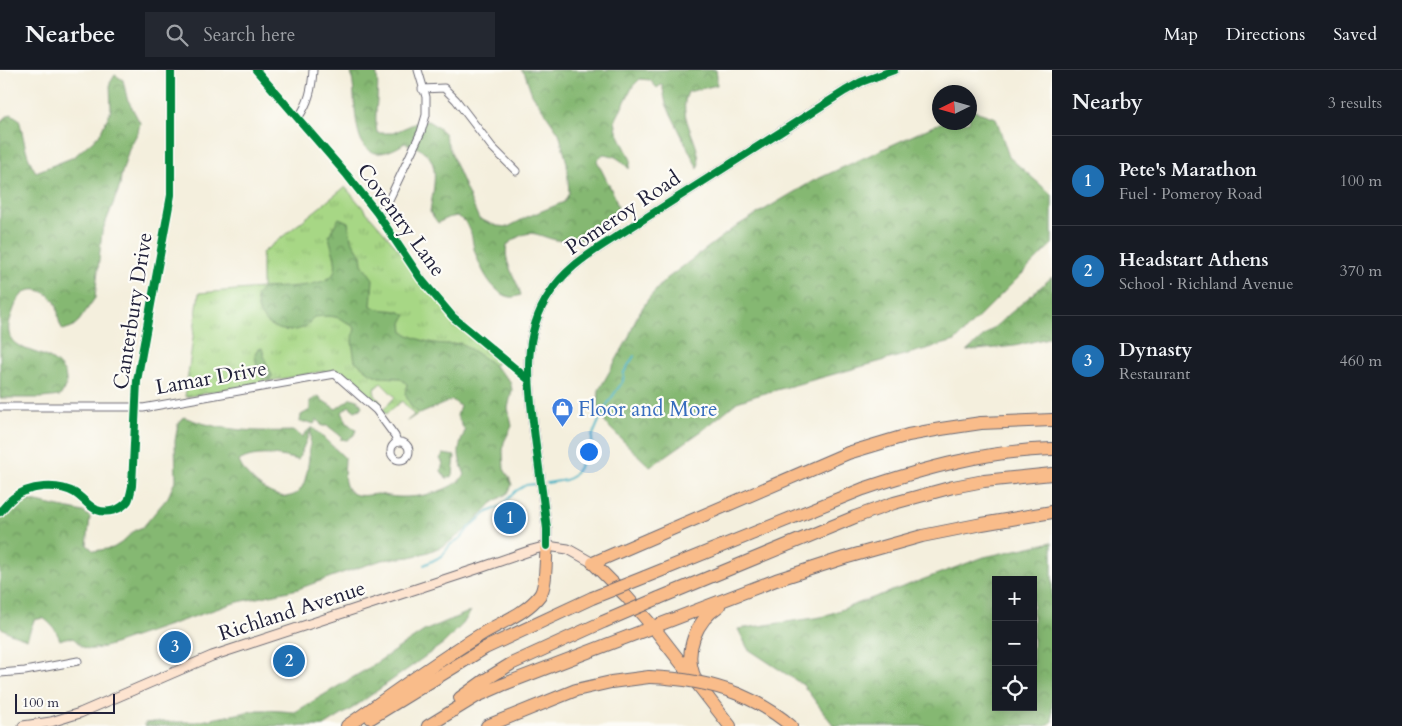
<!DOCTYPE html>
<html lang="en">
<head>
<meta charset="utf-8">
<style>
  body { margin:0; font-family:Cardo,serif; background:#242831; color:#f1f3f6 }
  .controls { position:absolute; right:15px; bottom:15px; display:grid; overflow:hidden; border-radius:0px; box-shadow:0 2px 12px #0003 }
  .controls button { width:45px; height:45px; display:grid; place-items:center; padding:0; border:0; border-bottom:1px solid #363941; background:#171b24; color:#f1f3f6; font:25px sans-serif }
  .compass { position:absolute; left:932px; top:15px; width:45px; height:45px; border-radius:50%; background:#171b24; box-shadow:0 2px 12px #0003; rotate:265deg }
  .scale { position:absolute; left:15px; bottom:12px; width:100px; box-sizing:border-box; padding-left:5px; border:2px solid #22223b; border-top:0; font-size:14px; line-height:18px; white-space:nowrap; color:#22223b; -webkit-text-stroke:4px #fdfcf7; paint-order:stroke }
  .you { position:absolute; left:588px; top:381px; width:18px; height:18px; margin:-12px; border:4px solid #fff; border-radius:50%; background:#1a73e8; box-shadow:0 0 0 8px #1a73e833 }
  .badge { display:grid; place-items:center; width:32px; height:32px; border-radius:50%; background:#1f6fb2; color:#fff; font-size:16px; font-weight:700 }
  .pin { position:absolute; translate:-50% -50%; border:2px solid #fff; box-shadow:0 1px 5px #0006 }
  .list { margin:0; padding:0; list-style:none }
  h2 { display:flex; justify-content:space-between; align-items:center; height:65px; margin:0; padding:0 20px; font-size:21px }
  h2 small { font-size:16px; font-weight:400; color:#9ea1a6 }
  .list li { display:grid; grid-template-columns:32px 1fr auto; gap:15px; align-items:center; box-sizing:border-box; height:90px; padding:0 20px; border-top:1px solid #363941 }
  .list b { display:block; font-size:19px; white-space:nowrap }
  .list p { margin:0; font-size:16px; white-space:nowrap; color:#9ea1a6 }
  .list em { font-size:16px; font-style:normal; color:#9ea1a6 }
  .icon { flex:none; width:28px; height:28px; fill:none; stroke:currentColor; stroke-width:2; stroke-linecap:round; stroke-linejoin:round }
  .map { position:relative; flex:none; width:1052px; height:656px; overflow:hidden }
  header { display:flex; align-items:center; gap:30px; box-sizing:border-box; height:70px; padding:0 25px; background:#171b24; border-bottom:1px solid #363941 }
  header strong { font-size:24px }
  nav { display:flex; gap:28px; margin-inline-start:auto; font-size:18px }
  .search { width:350px; height:45px; background:#242831; display:flex; align-items:center; gap:12px; box-sizing:border-box; padding:0 18px; border-radius:0px; color:#9ea1a6; font-size:19px }
  main { display:flex }
  aside { flex:1; background:#171b24 }
  .map>svg:first-child { display:block }
</style>
</head>
<body>
<header>
<strong>Nearbee</strong>
<div class="search"><svg class="icon" aria-label="search" viewBox="0 0 24 24"><circle cx="10" cy="10" r="6"/><path d="M15 15l6 6"/></svg>Search here</div>
<nav><a>Map</a><a>Directions</a><a>Saved</a></nav>
</header>
<main>
<div class="map">
<svg width="1052" height="656" viewBox="0 0 1052 656">
  <defs>
    <pattern id="grass-tufts" width="24" height="20" patternUnits="userSpaceOnUse" patternTransform="scale(1.25)"><rect width="24" height="20" fill="#a7d785"/><path d="M3 7l-1-3M5 7V3M7 7l1-3M15 17l-1-3M17 17v-4M19 17l1-3" fill="none" stroke="#8fb874"/></pattern>
    <pattern id="forest-crowns" width="20" height="18" patternUnits="userSpaceOnUse" patternTransform="scale(1.25)"><rect width="20" height="18" fill="#85b872"/><path d="M2 6a3 3 0 1 1 6 0M12 15a3 3 0 1 1 6 0" fill="none" stroke="#6c955f"/></pattern>
  </defs>
  <rect width="100%" height="100%" fill="#fdfcf7"/>
  <filter id="ink" filterUnits="userSpaceOnUse"><feTurbulence type="fractalNoise" baseFrequency=".02" numOctaves="2"/><feDisplacementMap in="SourceGraphic" scale="10" xChannelSelector="R" yChannelSelector="G"/><feConvolveMatrix kernelMatrix="1 2 1 2 8 2 1 2 1" color-interpolation-filters="sRGB"/></filter>
  <filter id="wash" filterUnits="userSpaceOnUse"><feTurbulence type="fractalNoise" baseFrequency=".0096" numOctaves="4" result="noise"/><feDisplacementMap in="SourceGraphic" scale="20" xChannelSelector="R" yChannelSelector="G"/><feGaussianBlur stdDeviation="1.12" result="paint"/><feColorMatrix in="noise" values="0 0 0 0 0 0 0 0 0 0 0 0 0 0 0 0 0 1.4 0 .05"/><feComposite in="paint" operator="in"/></filter>
  <g filter="url(#wash)">
    <rect width="100%" height="100%" fill="#f4efdd"/>
    <path fill="url(#grass-tufts)" stroke="#647c60" d="M345,117L497,293L407,351L414,345L402,331L386,344L382,341L395,327L381,313L374,319L375,325L382,334L378,338L347,307L324,301L185,327L199,223L262,218V183Z"/>
    <path fill="url(#forest-crowns)" stroke="#546d56" fill-rule="evenodd" d="M351,0H376C381,21 373,42 377,63H393L418,52L428,51L436,56L444,63L458,101L479,149L497,156L508,157L527,147L564,132L569,123L567,93L559,63L532,24L525,4L521,0H716L717,5V15L688,22C675,49 704,73 698,99L666,34L662,14L657,18L650,10L640,9L633,16L615,51L617,61L631,90L629,99C621,90 616,85 603,84L597,91L615,127L618,138C610,154 584,173 565,171C538,170 534,152 507,175C503,193 516,207 521,225C517,226 513,228 510,227C491,223 479,195 474,179C472,170 472,160 466,153C464,150 460,148 457,146L447,148L438,153L430,142C432,123 442,93 423,81C418,77 411,76 405,73C359,102 357,63 354,27C354,18 352,9 351,0Z
      M115,5L123,10L127,28L140,53L138,62L129,79L121,106L120,116L102,162L95,228L79,251L72,257L63,260C56,249 60,244 56,234C51,223 34,215 24,223C17,228 14,239 11,247C0,279 30,278 49,288C65,297 72,310 60,326L42,328H0V54L3,49L11,44L19,49C24,67 25,86 36,102L74,87L100,64L111,40L110,13Z
      M975,41L996,48L1009,87L1052,125V174L955,271L758,325L737,332L703,360L650,397L607,355L598,341L599,320L628,269L637,246L649,228L665,210L735,157L813,111L940,53L969,52L970,43Z
      M339,148L348,152L351,169L361,185L362,194L373,209L371,236C384,243 394,237 406,245L402,253L403,262C421,272 440,276 461,273L490,292L510,311L512,320L508,338L512,356L504,372L503,381L504,399L509,407L512,415L508,423L492,433L467,459L445,475L428,482L410,487L382,490L342,503L298,519L234,533L108,576C102,577 94,580 88,579C75,576 78,562 60,570C56,560 52,554 43,548L34,550L27,569L10,563L0,557V444L14,429H23L83,442L90,447L87,475L94,481L113,478L121,473L135,460L143,457L168,427L176,409L175,371L178,354L184,347C219,361 257,362 295,361L301,367L312,357L345,388C345,399 341,416 352,423C361,428 370,424 379,424C385,425 392,427 398,427C420,428 450,422 465,405C457,385 457,380 465,361L457,346L460,336L452,330L420,344L412,338L405,324L407,314L400,308L379,307L370,303L355,291L352,272L355,258C339,246 334,245 314,247C311,249 309,254 306,256C290,266 266,259 259,241C257,237 257,231 256,226L263,218C278,217 326,218 334,203C339,193 330,176 329,165ZM311,359C310,373 309,406 302,417C287,443 245,410 239,391C255,381 280,385 298,390Z
      M1052,207V267L1015,276L967,281Z
      M262,278L266,292L272,305L270,310L262,308L264,303L258,301L255,285L257,280Z
      M319,326L322,330L336,339L351,328L358,330L362,336L360,339L355,341L349,336L342,342L347,353L356,360L354,365L347,370L340,369L342,367L328,356H322L317,349L314,354L308,352H300L301,345L310,340V331Z
      M443,384L455,386L453,405L447,409L441,401L443,393L440,389Z
      M1052,472V652L1046,656H834L803,615L748,579L738,559L821,547L984,487ZM996,510H1033V637H996Z
      M471,541L463,554L444,573L353,638L324,656H145V653L154,652H196L258,640H267L295,642L367,599L424,561Z"/>
    <g fill="none" stroke-linecap="round" stroke-linejoin="round">
      <path stroke="#46b2c4" stroke-width="2" d="M547,413L566,410L573,406L580,396L592,373V367L604,339L623,311L624,302L634,286
        M424,495L442,486L450,475L462,467L469,458L486,443L501,436L516,421L526,415L535,414"/>
    </g>
  </g>
  <g filter="url(#ink)">
    <g fill="none" stroke-linecap="round" stroke-linejoin="round">
      <defs>
        <path id="street" d="M256,0L347,105L377,143L421,209L453,247L529,310
          M422,19L444,18L456,30L492,77L516,101
          M298,48C309,33 312,18 313,0
          M377,143L386,136L421,62L426,45V27L418,0
          M0,337H136L143,338L335,304L376,340L395,366L397,372
          M391 381a9 9 0 1 1 18 0a9 9 0 1 1-18 0Z
          M0,442C4,437 8,432 13,428C29,415 58,413 75,423C83,428 88,436 97,440C107,444 121,440 128,431C130,427 131,421 132,416L137,311L171,125V0
          M0,603L25,601L78,591"/>
        <path id="secondary" d="M547,476V459C543,429 539,398 535,368C529,319 520,267 550,223C563,202 583,188 603,175L845,21L861,12L894,0
          M23,656L51,652L80,643L212,586L483,497L532,480L547,476L568,479L593,493"/>
        <path id="highway" d="M645,507L863,419C925,398 986,381 1052,379
          M659,528L855,447L894,433L953,417L984,411L1052,404
          M695,608C683,581 696,551 719,536
          M738,624C757,632 775,642 791,656
          M460,628L485,610L511,594L603,552
          M371,648L485,578L592,528
          M347,656C391,625 434,593 480,565C499,553 526,544 540,525C547,515 545,489 547,476
          M428,656L477,626L502,615L776,510L844,488L922,466L982,454L1052,442
          M487,656L576,620L611,612L649,607
          M730,656L654,558L626,526L593,493L848,383L908,365L941,359L981,353L1052,350"/>
      </defs>
      <use href="#street" stroke="#6c6a74" stroke-width="9"/>
      <use href="#secondary" stroke="#6c6a74" stroke-width="11"/>
      <use href="#highway" stroke="#6c6a74" stroke-width="14"/>
      <use href="#street" stroke="#fff" stroke-width="7"/>
      <use href="#secondary" stroke="#fde4d0" stroke-width="9"/>
      <use href="#highway" stroke="#f9bc8a" stroke-width="12"/>
      <defs>
        <path id="highway-bridge" d="M592,528L645,507
          M603,552L659,528
          M649,607C680,608 708,612 738,624"/>
      </defs>
      <use href="#highway-bridge" stroke="#6c6a74" stroke-width="14" stroke-linecap="butt"/>
      <use href="#highway-bridge" stroke="#f9bc8a" stroke-width="12"/>
      <defs>
        <path id="cycleway" d="M256,0L347,105L377,143L421,209L453,247L529,310
          M0,442C4,437 8,432 13,428C29,415 58,413 75,423C83,428 88,436 97,440C107,444 121,440 128,431C130,427 131,421 132,416L137,311L171,125V0
          M547,476V459C543,429 539,398 535,368C529,319 520,267 550,223C563,202 583,188 603,175L845,21L861,12L894,0"/>
      </defs>
      <use href="#cycleway" stroke="#fdfcf7" stroke-width="11"/>
      <use href="#cycleway" stroke="#00873e" stroke-width="8"/>
    </g>
  </g>
  <defs>
    <symbol id="shop-pin" viewBox="-11 -11 22 30"><path d="M0 17L-7.5 6A9.5 9.5 0 1 1 7.5 6Z" fill="#3f7fe0" stroke="#fdfcf7"/><path d="M-5-2.5h2.3a2.7 3.5 0 0 1 5.4 0H5L5.5 6h-11ZM-1.5-2.5h3a1.5 2.3 0 0 0-3 0Z" fill="#fff"/></symbol>
  </defs>
  <g fill-rule="evenodd">
    <use href="#shop-pin" x="550" y="326" width="25" height="34"/>
  </g>
  <g text-anchor="middle" dominant-baseline="central" stroke-width="4.5" stroke-linejoin="round" paint-order="stroke">
    <g font-size="21" fill="#22223b" stroke="#fdfcf7">
      <text transform="translate(623 143) rotate(-34)">Pomeroy Road</text>
      <text transform="translate(401 150) rotate(54)">Coventry Lane</text>
      <text transform="translate(133 241) rotate(-81)">Canterbury Drive</text>
      <text transform="translate(211 308) rotate(-10)">Lamar Drive</text>
      <text transform="translate(292 541) rotate(-18)">Richland Avenue</text>
    </g>
    <g font-size="21" fill="#366cbe" stroke="#fdfcf7" text-anchor="start">
      <text x="578" y="339">Floor and More</text>
    </g>
  </g>
</svg>
<div class="controls">
<button>+</button>
<button>−</button>
<button><svg class="icon" aria-label="locate" viewBox="0 0 24 24"><circle cx="12" cy="12" r="6"/><path d="M12 2v4M12 18v4M2 12h4M18 12h4"/></svg></button>
</div>
<svg class="compass" viewBox="-18 -18 36 36"><path d="M0-13l5 13h-10z" fill="#e53935"/><path d="M0 13l5-13h-10z" fill="#9ea1a6"/></svg>
<div class="scale">100 m</div>
<div class="you"></div>
<div class="pin badge" style="left:510px;top:448px">1</div>
<div class="pin badge" style="left:289px;top:591px">2</div>
<div class="pin badge" style="left:175px;top:577px">3</div>
</div>
<aside>
<h2>Nearby<small>3 results</small></h2>
<ul class="list">
<li><span class="badge">1</span><div><b>Pete's Marathon</b><p>Fuel · Pomeroy Road</p></div><em>100 m</em></li>
<li><span class="badge">2</span><div><b>Headstart Athens</b><p>School · Richland Avenue</p></div><em>370 m</em></li>
<li><span class="badge">3</span><div><b>Dynasty</b><p>Restaurant</p></div><em>460 m</em></li>
</ul>
</aside>
</main>
</body>
</html>
